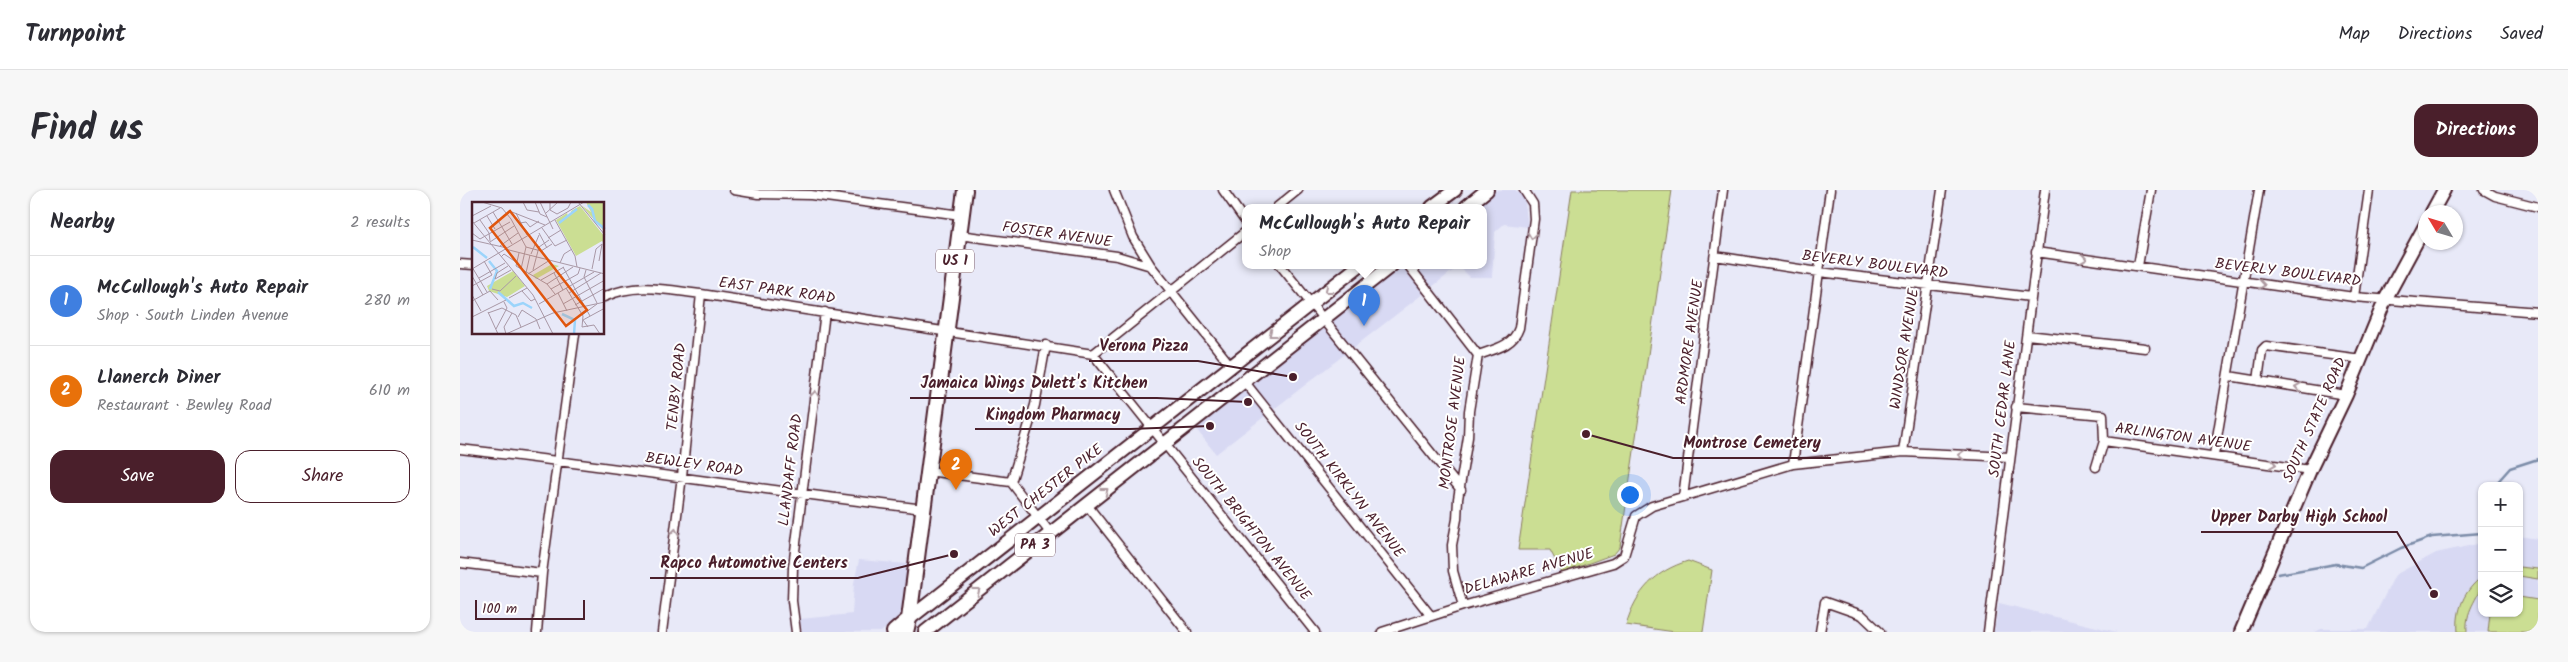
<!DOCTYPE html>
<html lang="en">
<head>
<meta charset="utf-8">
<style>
  body { margin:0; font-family:Kalam,sans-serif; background:#f7f7f7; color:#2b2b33 }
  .controls { position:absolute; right:15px; bottom:15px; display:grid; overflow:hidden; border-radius:10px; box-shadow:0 1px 4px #0004 }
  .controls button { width:45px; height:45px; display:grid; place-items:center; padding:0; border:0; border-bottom:1px solid #e1e1e2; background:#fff; color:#2b2b33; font:25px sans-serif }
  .compass { position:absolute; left:1958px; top:15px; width:45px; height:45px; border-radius:50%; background:#fff; box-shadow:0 1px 4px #0004; rotate:308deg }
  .scale { position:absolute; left:15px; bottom:12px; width:110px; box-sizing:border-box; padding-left:5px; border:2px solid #4a1f2b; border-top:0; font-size:14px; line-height:18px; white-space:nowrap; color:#4a1f2b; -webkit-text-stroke:4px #fff; paint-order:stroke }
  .you { position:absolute; left:1169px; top:304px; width:18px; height:18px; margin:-12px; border:4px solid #fff; border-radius:50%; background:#1a73e8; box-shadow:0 0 0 8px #1a73e833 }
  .badge { display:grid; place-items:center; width:32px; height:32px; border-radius:50%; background:#4a1f2b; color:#fff; font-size:16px; font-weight:700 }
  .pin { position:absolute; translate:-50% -41px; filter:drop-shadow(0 1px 2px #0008) }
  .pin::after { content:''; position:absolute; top:26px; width:18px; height:15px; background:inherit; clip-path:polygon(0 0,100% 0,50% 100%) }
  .popup { position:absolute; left:782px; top:14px; width:245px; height:65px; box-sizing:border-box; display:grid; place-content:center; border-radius:10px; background:#fff; filter:drop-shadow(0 1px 4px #0005); font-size:16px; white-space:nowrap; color:#7c7c81 }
  .popup b { font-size:19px; color:#2b2b33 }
  .popup::after { content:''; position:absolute; left:50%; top:100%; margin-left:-10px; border:10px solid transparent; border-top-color:#fff }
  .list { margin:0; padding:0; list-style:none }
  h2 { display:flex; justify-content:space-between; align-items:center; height:65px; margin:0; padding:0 20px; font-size:21px }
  h2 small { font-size:16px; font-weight:400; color:#7c7c81 }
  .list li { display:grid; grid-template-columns:32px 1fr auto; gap:15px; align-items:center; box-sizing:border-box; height:90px; padding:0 20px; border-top:1px solid #e1e1e2 }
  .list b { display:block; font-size:19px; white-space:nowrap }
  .list p { margin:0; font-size:16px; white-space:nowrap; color:#7c7c81 }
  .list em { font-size:16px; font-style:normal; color:#7c7c81 }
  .actions { display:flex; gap:10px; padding:15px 20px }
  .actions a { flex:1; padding:11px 0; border:1px solid #4a1f2b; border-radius:15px; text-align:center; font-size:18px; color:#4a1f2b }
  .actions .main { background:#4a1f2b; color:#fff }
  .icon { flex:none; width:28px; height:28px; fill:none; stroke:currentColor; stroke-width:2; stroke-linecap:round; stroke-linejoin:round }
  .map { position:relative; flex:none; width:2078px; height:442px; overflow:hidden; border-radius:15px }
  header { display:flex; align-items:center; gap:30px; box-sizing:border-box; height:70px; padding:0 25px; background:#fff; border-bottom:1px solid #e1e1e2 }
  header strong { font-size:24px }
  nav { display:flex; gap:28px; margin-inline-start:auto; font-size:18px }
  .intro { display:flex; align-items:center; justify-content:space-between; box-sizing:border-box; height:120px; padding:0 30px }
  h1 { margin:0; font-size:35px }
  .button { padding:12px 22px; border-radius:15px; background:#4a1f2b; color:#fff; font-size:18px; font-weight:700 }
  main { display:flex; gap:30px; padding:0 30px }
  aside { flex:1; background:#fff; border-radius:15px; box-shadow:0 1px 4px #0004 }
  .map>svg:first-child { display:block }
</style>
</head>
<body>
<header>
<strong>Turnpoint</strong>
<nav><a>Map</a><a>Directions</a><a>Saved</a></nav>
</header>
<div class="intro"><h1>Find us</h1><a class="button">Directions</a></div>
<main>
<aside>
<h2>Nearby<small>2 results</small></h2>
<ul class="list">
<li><span class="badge" style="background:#3f7fe0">1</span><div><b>McCullough's Auto Repair</b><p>Shop · South Linden Avenue</p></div><em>280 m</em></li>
<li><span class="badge" style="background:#e8710a">2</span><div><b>Llanerch Diner</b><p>Restaurant · Bewley Road</p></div><em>610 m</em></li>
</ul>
<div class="actions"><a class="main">Save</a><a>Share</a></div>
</aside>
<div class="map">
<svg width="2078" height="442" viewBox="0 0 2078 442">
  <rect width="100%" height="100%" fill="#e8e9f8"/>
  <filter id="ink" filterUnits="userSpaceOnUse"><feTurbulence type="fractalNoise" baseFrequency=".02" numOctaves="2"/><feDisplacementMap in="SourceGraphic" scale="10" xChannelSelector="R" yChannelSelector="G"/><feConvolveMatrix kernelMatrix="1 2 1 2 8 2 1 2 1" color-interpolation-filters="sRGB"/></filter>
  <g filter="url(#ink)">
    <path fill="#d8d9f3" d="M1037,0H1055L1064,6L1068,37L1044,34L1035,42L1032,87H1010L999,76L756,264L736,239L943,75H1023V17H1016Z
      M2059,346L2078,349V442H1855L1861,439H1908L1935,385L1976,363L2022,353V423H2059Z
      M399,370L448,374L445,411L442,423L436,430L421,442H342L340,429L392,424L394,393Z
      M1539,413L1657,442H1534Z"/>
    <path fill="#cbde93" stroke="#8a7e5f" d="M1112,0H1212L1160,357L1154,364L1102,383L1090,360H1058Z
      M1228,371L1252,380L1243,442H1215L1166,435C1176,401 1195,381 1228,371Z
      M2059,377L2078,379V389L2059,386Z
      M2022,387C2022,408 2005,415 2007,442H1998C1996,420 2004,400 2022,387Z
      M2059,407L2078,410V442H2028L2030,423H2059Z"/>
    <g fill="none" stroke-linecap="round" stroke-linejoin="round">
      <path stroke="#7b8ca8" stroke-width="2.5" d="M2034,296L2050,278L2078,269
        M1818,384L1876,374L1901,378L1941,358L1972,347L2022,343"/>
      <defs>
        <path id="street" d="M274,0L298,4L351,5L501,25
          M654,0L673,47L691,76L771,176
          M763,0L785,31
          M2024,0L2035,6L2078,17
          M817,17L838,0
          M499,45L657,66L691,76
          M1576,62L1894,107L2078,122
          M1255,66L1359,82L1571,107
          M0,74L14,75
          M820,75L1001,300
          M948,75L1018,165L1009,221L1008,247L998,309L997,329L992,355L993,381L1003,416
          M1678,76L1691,0
          M144,107C176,92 207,100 241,104L633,164L855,442
          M1894,107L1909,0
          M1567,145L1685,158
          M633,164L785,42
          M1018,165C1035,159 1053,156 1059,138L1074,29L1073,14L1064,0
          M1769,186L1886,205
          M784,191L971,426
          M1798,191L1802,160L1806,156L1901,169
          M1556,217L1643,225L1644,251L1636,277
          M1644,251L1850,280
          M0,259C155,277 309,301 464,319
          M1443,262L1482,0
          M1754,265L1799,0
          M1333,274L1370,0
          M468,281L551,292
          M551,292L575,215L586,155
          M551,292L591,344
          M1223,307L1263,0
          M627,315L727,442
          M0,373L82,383
          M77,442L82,383L115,144
          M202,442L222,286L241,104
          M336,442L332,411L333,377L365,122
          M922,442L1003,416L1153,373L1164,366L1176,326L1192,316L1333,274L1443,262L1550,267
          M1360,442L1365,412L1402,425L1420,442
          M1528,442L1585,0"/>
        <path id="primary" d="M972,17L995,0
          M1006,17L1027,0
          M1972,22L1984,0
          M449,429L900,75
          M465,442L932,75
          M1781,442L1850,280L1886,205L1926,108L1966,34"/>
        <path id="highway" d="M434,442L449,429
          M446,442L449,429L505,0"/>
      </defs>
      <use href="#street" stroke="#4a1f2b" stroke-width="11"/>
      <use href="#primary" stroke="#4a1f2b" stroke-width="16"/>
      <use href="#highway" stroke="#4a1f2b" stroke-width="18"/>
      <use href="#street" stroke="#fff" stroke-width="8"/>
      <use href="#primary" stroke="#fff" stroke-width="12"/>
      <use href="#highway" stroke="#fff" stroke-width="14"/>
    </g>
    <defs><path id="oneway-chevron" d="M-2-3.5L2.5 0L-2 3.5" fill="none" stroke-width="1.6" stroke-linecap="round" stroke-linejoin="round" transform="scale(1.25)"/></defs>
    <g stroke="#ae9aa0">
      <use href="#oneway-chevron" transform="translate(1072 46) rotate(98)"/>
      <use href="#oneway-chevron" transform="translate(1624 69) rotate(8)"/>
      <use href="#oneway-chevron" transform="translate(1802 95) rotate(8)"/>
      <use href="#oneway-chevron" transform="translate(868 100) rotate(142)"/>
      <use href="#oneway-chevron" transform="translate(812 144) rotate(142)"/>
      <use href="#oneway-chevron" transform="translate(1838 197) rotate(-171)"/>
      <use href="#oneway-chevron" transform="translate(355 204) rotate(-83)"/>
      <use href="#oneway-chevron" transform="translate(1501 265) rotate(-177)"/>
      <use href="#oneway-chevron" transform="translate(1813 274) rotate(9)"/>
      <use href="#oneway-chevron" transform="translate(645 301) rotate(-38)"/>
      <use href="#oneway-chevron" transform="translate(215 342) rotate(-83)"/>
      <use href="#oneway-chevron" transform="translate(517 401) rotate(-38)"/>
    </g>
  </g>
  <g text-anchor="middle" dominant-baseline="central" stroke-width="4" stroke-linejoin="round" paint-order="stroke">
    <g fill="#fff" stroke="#80626b" stroke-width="1">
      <rect x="476" y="59.5" width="38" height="23" rx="4"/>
      <rect x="555" y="343.5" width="40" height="23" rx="4"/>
    </g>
    <g font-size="14" font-weight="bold" fill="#4a1f2b">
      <text x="495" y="71">US 1</text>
      <text x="575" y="355">PA 3</text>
    </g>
    <g font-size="15" fill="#4a1f2b" stroke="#fff">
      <text transform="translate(597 45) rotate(8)">FOSTER AVENUE</text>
      <text transform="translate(1415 75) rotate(7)">BEVERLY BOULEVARD</text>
      <text transform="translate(1828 83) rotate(7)">BEVERLY BOULEVARD</text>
      <text transform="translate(317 101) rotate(8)">EAST PARK ROAD</text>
      <text transform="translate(1230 152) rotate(-82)">ARDMORE AVENUE</text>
      <text transform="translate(1445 159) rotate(-81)">WINDSOR AVENUE</text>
      <text transform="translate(217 197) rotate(-84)">TENBY ROAD</text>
      <text transform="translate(1543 219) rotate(-83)">SOUTH CEDAR LANE</text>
      <text transform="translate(1855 230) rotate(-66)">SOUTH STATE ROAD</text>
      <text transform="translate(993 233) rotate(-83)">MONTROSE AVENUE</text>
      <text transform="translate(1723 248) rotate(8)">ARLINGTON AVENUE</text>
      <text transform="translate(234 275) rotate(8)">BEWLEY ROAD</text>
      <text transform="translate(331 280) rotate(-83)">LLANDAFF ROAD</text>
      <text transform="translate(889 300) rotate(52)">SOUTH KIRKLYN AVENUE</text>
      <text transform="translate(586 301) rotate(-38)">WEST CHESTER PIKE</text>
      <text transform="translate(791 339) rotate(51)">SOUTH BRIGHTON AVENUE</text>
      <text transform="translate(1069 382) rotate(-16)">DELAWARE AVENUE</text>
    </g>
  </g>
  <g transform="translate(12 12)">
    <rect width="132" height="132" fill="#e8e9f8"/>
    <path d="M114,0H132V29L109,3L119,10ZM108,4L132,34V41L130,39L104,54L84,18L95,11L96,14L100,12L99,9ZM80,62L87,64L64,77L61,73ZM41,69L53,84L35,95L17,89L15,84Z" fill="#cbde93"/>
    <path fill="none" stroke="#9bd4fb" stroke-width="2.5" d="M116,3L120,7L123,19L133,27M87,21L105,7M1,45L15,56M17,59L25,69L18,87M26,90L42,104L51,101L60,106M90,112L103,118L102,132"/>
    <path fill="none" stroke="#a998a6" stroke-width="1" d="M10,0L30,6L39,17L54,45L49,67M51,0L55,8L67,10M63,0L68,12L75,15M68,0L81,27M78,0V8L85,12L96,6L99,0M106,0L133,33M21,10L40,42M40,10L73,23M44,11L55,33M74,11L86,0M0,14L19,4M15,14L23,27M8,18L17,31L18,39M83,18L103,54L105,65M0,19L61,93L81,132M2,21L28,6M48,21L54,20L58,25L67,19M70,26L83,44L95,38M0,31L8,37L38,20M67,31L75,46M76,36L89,28M0,38L35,46M18,40L42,24M28,44L46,31M54,45L69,49L80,42M33,47L133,72M47,51L44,64L75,82L83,92M59,52L67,33M29,55L32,52L44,60M127,59L130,42M88,61L92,52L100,47M0,65L15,90M91,65L118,114M0,67L112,0M120,67L124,47L130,42M61,68L67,45L77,38M114,68L112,75L125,101M54,71L58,53M82,71L91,88M56,72L78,58M0,74L11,93M7,76L33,61M23,77L25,71L36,64M23,77L39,68M69,78L92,65M75,82L101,65M0,84L20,73L12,59M94,86L111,114L110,125L122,123L128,132M20,87L28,89L44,74M79,87L106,72L108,66M50,89L59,99L63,97M86,91L95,109M97,91L129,71M0,93L9,109M37,96L55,86M0,99L18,89L26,98M67,102L122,70M91,102L133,78M103,103L133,86M16,110L26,132M16,111L30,106L44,113L49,125M110,113L125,102M0,115L34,98M46,115L50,108L64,117L68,127M116,125L111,118L133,106M24,127L35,106L32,100M34,132L32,125L40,111M34,132L81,111L133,100"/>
    <path fill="#e0560e" fill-opacity="0.15" stroke="#e0560e" stroke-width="2.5" d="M38,9L115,108L94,124L18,26Z"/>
    <rect width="132" height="132" fill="none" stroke="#4a1f2b" stroke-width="2.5"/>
  </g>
  <path fill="none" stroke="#4a1f2b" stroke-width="2" d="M833 187L738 171H629M788 212L697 208H450M750 236L670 239H515M1126 244L1213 268H1371M1974 404L1937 342H1741M494 364L398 388H190"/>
  <g fill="#4a1f2b" stroke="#fff" stroke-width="2">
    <circle cx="833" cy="187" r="5"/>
    <circle cx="788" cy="212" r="5"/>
    <circle cx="750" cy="236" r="5"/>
    <circle cx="1126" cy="244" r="5"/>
    <circle cx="1974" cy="404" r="5"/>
    <circle cx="494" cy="364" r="5"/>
  </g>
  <g font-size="16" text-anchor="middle" font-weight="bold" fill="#4a1f2b" stroke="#fff" stroke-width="4" stroke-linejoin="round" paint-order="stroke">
    <text x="684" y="161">Verona Pizza</text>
    <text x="574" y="198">Jamaica Wings Dulett's Kitchen</text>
    <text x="593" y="230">Kingdom Pharmacy</text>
    <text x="1292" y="258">Montrose Cemetery</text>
    <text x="1839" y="332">Upper Darby High School</text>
    <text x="294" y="378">Rapco Automotive Centers</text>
  </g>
</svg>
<div class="controls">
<button>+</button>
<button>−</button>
<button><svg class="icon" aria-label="layers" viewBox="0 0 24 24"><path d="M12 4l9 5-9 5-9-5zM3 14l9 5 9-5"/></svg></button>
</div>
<svg class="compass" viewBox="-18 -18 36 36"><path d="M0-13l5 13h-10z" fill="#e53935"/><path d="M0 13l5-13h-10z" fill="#7c7c81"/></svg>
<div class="scale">100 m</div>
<div class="you"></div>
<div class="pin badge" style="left:904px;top:136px;background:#3f7fe0">1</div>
<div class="popup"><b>McCullough's Auto Repair</b>Shop</div>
<div class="pin badge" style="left:496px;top:300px;background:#e8710a">2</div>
</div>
</main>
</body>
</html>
